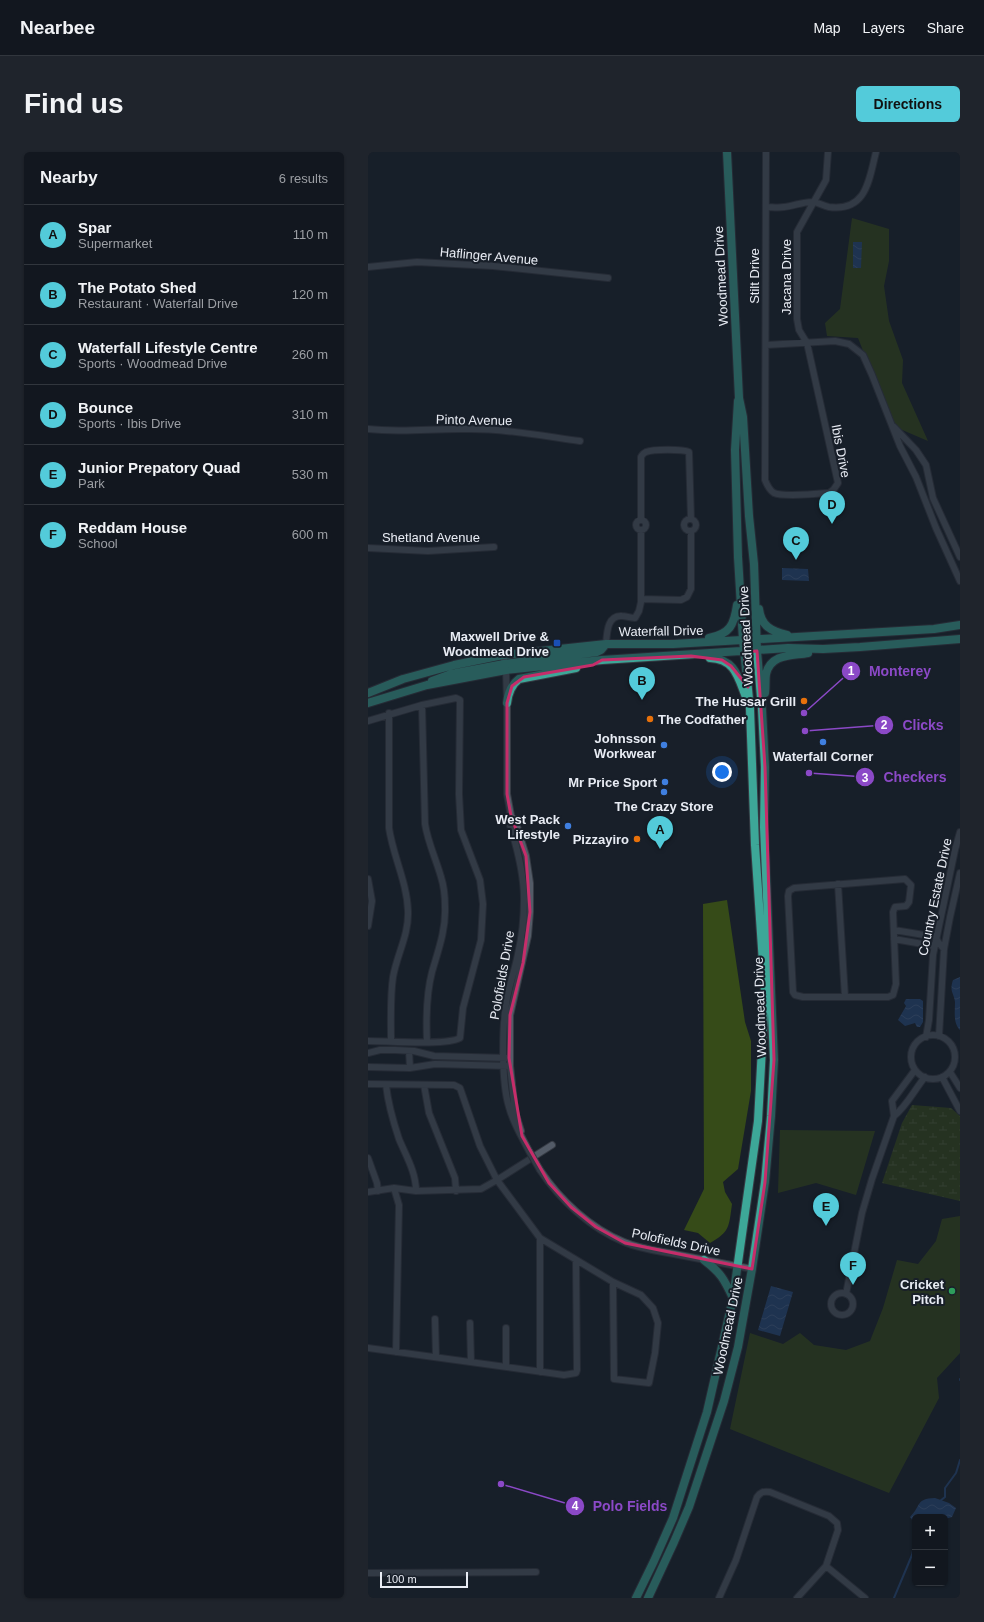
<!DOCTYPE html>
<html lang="en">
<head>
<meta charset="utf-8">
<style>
  body { margin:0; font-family:Arial,sans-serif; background:#1f242c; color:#f1f3f6 }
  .controls { position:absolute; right:12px; bottom:12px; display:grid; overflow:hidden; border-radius:6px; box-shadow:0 1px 3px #0004 }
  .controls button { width:36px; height:36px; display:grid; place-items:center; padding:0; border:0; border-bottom:1px solid #31363d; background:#12171f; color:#f1f3f6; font:20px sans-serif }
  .scale { position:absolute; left:12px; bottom:10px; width:88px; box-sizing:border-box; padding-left:4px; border:2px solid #e8ecf4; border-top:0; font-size:11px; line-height:14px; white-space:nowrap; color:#e8ecf4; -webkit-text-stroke:3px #181f29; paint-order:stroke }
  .you { position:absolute; left:354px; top:620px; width:14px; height:14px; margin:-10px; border:3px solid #fff; border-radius:50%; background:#1a73e8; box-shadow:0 0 0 6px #1a73e833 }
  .badge { display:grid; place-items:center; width:26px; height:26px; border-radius:50%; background:#53cbda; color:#111; font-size:13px; font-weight:700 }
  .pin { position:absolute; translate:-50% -33px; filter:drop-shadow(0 1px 2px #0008) }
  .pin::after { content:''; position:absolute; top:21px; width:14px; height:12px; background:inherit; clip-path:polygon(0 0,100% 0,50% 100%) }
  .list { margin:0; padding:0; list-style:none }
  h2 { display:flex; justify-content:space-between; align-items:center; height:52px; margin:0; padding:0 16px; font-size:17px }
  h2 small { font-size:13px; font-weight:400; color:#9c9fa4 }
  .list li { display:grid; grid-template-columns:26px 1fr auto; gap:12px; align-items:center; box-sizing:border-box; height:60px; padding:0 16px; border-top:1px solid #31363d }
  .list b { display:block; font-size:15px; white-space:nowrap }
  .list p { margin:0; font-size:13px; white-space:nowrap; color:#9c9fa4 }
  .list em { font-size:13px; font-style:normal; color:#9c9fa4 }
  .map { position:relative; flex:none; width:592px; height:1446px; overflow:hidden; border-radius:6px }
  header { display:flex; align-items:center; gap:24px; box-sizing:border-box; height:56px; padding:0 20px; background:#12171f; border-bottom:1px solid #31363d }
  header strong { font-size:19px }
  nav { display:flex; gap:22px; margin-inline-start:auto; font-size:14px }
  .intro { display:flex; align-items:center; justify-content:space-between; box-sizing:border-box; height:96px; padding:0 24px }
  h1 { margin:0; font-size:28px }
  .button { padding:10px 18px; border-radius:6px; background:#53cbda; color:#111; font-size:14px; font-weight:700 }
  main { display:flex; gap:24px; padding:0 24px }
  aside { flex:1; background:#12171f; border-radius:6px; box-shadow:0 1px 3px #0004 }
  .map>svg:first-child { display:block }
</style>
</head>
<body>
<header>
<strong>Nearbee</strong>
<nav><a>Map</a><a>Layers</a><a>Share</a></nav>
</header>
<div class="intro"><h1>Find us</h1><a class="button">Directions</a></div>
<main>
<aside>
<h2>Nearby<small>6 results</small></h2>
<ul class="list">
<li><span class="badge">A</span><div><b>Spar</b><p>Supermarket</p></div><em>110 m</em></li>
<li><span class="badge">B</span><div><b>The Potato Shed</b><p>Restaurant · Waterfall Drive</p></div><em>120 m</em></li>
<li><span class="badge">C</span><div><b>Waterfall Lifestyle Centre</b><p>Sports · Woodmead Drive</p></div><em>260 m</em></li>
<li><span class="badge">D</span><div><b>Bounce</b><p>Sports · Ibis Drive</p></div><em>310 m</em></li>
<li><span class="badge">E</span><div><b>Junior Prepatory Quad</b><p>Park</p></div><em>530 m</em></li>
<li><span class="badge">F</span><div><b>Reddam House</b><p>School</p></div><em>600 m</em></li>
</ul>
</aside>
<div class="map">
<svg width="592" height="1446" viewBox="0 0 592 1446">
  <defs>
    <pattern id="wetland-marsh" width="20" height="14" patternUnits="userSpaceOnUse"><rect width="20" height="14" fill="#364b18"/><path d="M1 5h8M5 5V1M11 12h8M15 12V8" fill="none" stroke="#53653a"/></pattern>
    <pattern id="water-waves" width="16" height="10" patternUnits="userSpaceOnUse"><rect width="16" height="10" fill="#274c7f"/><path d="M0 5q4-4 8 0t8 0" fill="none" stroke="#466692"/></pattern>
  </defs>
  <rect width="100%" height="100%" fill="#181f29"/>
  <path fill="#364b18" d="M484,66L521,77V109L516,134L521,169L535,208L534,231L560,289L525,274L490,186L459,184L457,171L472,157Z
    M359,748L377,870L383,889V939L370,1017L355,1030L357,1040L364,1052C361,1074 362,1080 342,1091L330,1081L316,1078L336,1037L335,752Z
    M412,978L507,979L488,1043L448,1031L410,1041Z
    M592,1064V1201L569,1226L571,1246L521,1341L362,1277L382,1181L415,1192L432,1181L446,1193L478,1198L502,1189L515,1156L529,1108L550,1112L568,1089L574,1067Z"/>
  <path fill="url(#wetland-marsh)" d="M544,953L583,956L592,964V1049L514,1031L534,971Z"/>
  <path fill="url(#water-waves)" d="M485,90H494L493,116H485Z
    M414,416L440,417L441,429L414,428Z
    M592,825V878C585,871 587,860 587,850C586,841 581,840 585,828Z
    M538,847H552L555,849V870L552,875H549L547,871L537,874L530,868L538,854L536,851Z
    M403,1134L425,1140L412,1184L390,1178Z
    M567,1346L581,1351L588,1356L584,1365L577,1367V1365H547V1372L542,1365C554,1353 547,1347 567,1346Z"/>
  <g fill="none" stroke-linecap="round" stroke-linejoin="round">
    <path stroke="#274c7f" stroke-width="2" d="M592,1227V1228
      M572,1349L577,1345V1336L588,1321L592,1308
      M526,1446L544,1403L547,1390"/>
    <defs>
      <path id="minor" d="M398,0L397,328C399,333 401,338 406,341C415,345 449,342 461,341L466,337L470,331L439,191L431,178L429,167V80L458,28L460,0
        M398,55C404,55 410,56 416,55C426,54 437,49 446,50C451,51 456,54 461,55C499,60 501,27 508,0
        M0,115L49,110L125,114L240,126
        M398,193L467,189L481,192L495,203L504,223L532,294L548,325L568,376L592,429
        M526,275L548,298L558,313L565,346L592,405
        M0,277C34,281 68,276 101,277C139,277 175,284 212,289
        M316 373a6 6 0 1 1 12 0a6 6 0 1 1-12 0Z
        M268 373a5 5 0 1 1 10 0a5 5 0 1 1-10 0Z
        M273,368V305C275,302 274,302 278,300C285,297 315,297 321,300L323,367
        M0,396L60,399L126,395
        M273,447L313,448L319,445L323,437V380
        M238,492C239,481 239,463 254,464C258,464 262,466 267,466L271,459L273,450V379
        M135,503L138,518L139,551V642L143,664L141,670C149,695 156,721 156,747C156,765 154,785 150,802C147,817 142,831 139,846C134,873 133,929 141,955C145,971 154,985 161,999
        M54,553L57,672C60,691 68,707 73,725C76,734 77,745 77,755C78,778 70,799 64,820C58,843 58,867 59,890
        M21,561V676C25,704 39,730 40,759C41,783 29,802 25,825C22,845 23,868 23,889
        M0,569L54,553L88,546L92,548L91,642L93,678L112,728L115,752L113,788L95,856L92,886C78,894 19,889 0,889
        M143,664L147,668L158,704L162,731V760L160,784L142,863V914L147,960L153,979
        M0,727L4,749L0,774
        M537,727L543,733L541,750L538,754L527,755L525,760L528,832L525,843L520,845H435L427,843L425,840L420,744L421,739L426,736Z
        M470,732L477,845
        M526,778L568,785L570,790L576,797
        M526,787L566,794L569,791
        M543 905a22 22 0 1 1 44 0a22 22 0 1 1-44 0Z
        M571,884L576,797L582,765L592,721
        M558,885L561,868L565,803L587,698L592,680
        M41,899L42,916
        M0,901L12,898H27L46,899L66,904L140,906
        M0,915L42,916L67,912L140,914
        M582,920L592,936
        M574,925L592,959
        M0,932L86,933L92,936L112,994L129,1028L172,1086V1220
        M18,933C20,951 25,969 31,987C38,1004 48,1020 48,1039
        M56,933L61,961L87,1026L88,1039
        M526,964C538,955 547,937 557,925
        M0,1006L9,1031L10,1039
        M172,1018C192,1048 222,1076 256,1090C272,1097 290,1099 306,1102C332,1107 358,1112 384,1117
        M26,1036L31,1053L28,1200
        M0,1040L26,1036L48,1039L113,1037L129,1028L184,993
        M172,1086L245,1130L273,1143L285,1156L290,1171L287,1201L281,1231L246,1227L245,1130
        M463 1152a11 11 0 1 1 22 0a11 11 0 1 1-22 0Z
        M478,1142L494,1061L504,1027L526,964L524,949L547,918
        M67,1167L68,1205
        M102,1171L103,1210
        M138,1176V1215
        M0,1196L182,1221L196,1223L208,1221L209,1218L208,1108
        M458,1414L497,1446
        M0,1421L168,1420
        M351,1446L368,1408L389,1345C393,1340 395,1339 402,1340L461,1364L469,1371L470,1378L458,1414L429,1446"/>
      <path id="major" d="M391,457C393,474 403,479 419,483
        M341,486C362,482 366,473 369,453
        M342,506C367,507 370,525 378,545
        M64,529L83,522L136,512L229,500L233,498L238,492
        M0,541L35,527L86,513L135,503L238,492H305L566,477L592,473
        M397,541C398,534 397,528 398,522C403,501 425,504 440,501
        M0,551L59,533L138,518L234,508L420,496L455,497L492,495L592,487
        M139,551C140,542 143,533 151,527L208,516
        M336,1108C353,1121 356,1127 365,1146
        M268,1446L286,1409L305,1366L339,1260L365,1146L390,969L397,841L387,693L382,557L375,488L370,405L367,298L370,249
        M280,1446L306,1390L321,1355L356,1249L370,1195L384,1117L397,1030L403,964L406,908L396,675L397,615L394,557L389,499L386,412L381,364L375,265L371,246L359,0"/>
    </defs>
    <use href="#minor" stroke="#363b44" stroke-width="8"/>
    <use href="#major" stroke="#363b44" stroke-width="10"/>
    <use href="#minor" stroke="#535b67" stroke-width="6"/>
    <use href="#major" stroke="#3da798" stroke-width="8"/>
    <defs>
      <path id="minor-bridge" d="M161,999L172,1018"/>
    </defs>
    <use href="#minor-bridge" stroke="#363b44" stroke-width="8" stroke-linecap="butt"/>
    <use href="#minor-bridge" stroke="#535b67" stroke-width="6"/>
  </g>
  <path d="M0 0H592V1446H0ZM389,499L397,615L406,908L397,1030L384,1117L257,1091L228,1075L203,1055L181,1031L154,984L141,906L142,863L155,811L162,760L158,704L143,664L139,642V551L144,534L156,525L225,513L234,508L323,504L354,508L363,514L380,535L376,500Z" fill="#181f29" fill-opacity=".55" fill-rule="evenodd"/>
  <path fill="none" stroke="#c62d6a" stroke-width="3" stroke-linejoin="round" d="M389,499L397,615L406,908L397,1030L384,1117L257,1091L228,1075L203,1055L181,1031L154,984L141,906L142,863L155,811L162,760L158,704L143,664L139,642V551L144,534L156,525L225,513L234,508L323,504L354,508L363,514L380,535L376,500Z"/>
  <rect fill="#1a4fb4" stroke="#181f29" stroke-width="1.5" x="185" y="487" width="8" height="8" rx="2"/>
  <g fill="#e8710a" stroke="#181f29" stroke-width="1.5">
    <circle cx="436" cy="549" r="4"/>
    <circle cx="282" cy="567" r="4"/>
    <circle cx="269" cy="687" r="4"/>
  </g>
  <g fill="#3f7fe0" stroke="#181f29" stroke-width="1.5">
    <circle cx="455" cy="590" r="4"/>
    <circle cx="296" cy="593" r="4"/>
    <circle cx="297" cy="630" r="4"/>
    <circle cx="296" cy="640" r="4"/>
    <circle cx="200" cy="674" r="4"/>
  </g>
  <circle fill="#2e9e5b" stroke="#181f29" stroke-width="1.5" cx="584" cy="1139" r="4"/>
  <g text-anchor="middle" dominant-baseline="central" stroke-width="4" stroke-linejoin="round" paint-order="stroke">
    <g font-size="13" fill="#e8ecf4" stroke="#181f29">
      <text transform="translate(121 104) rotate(5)">Haflinger Avenue</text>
      <text transform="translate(353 124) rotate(-93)">Woodmead Drive</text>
      <text transform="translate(386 124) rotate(-90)">Stilt Drive</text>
      <text transform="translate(418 125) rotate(-90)">Jacana Drive</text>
      <text transform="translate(106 268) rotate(1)">Pinto Avenue</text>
      <text transform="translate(473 299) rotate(79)">Ibis Drive</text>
      <text x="63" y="385">Shetland Avenue</text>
      <text transform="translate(293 479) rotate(-1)">Waterfall Drive</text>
      <text transform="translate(378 484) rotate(-93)">Woodmead Drive</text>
      <text transform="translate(567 745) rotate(-78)">Country Estate Drive</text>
      <text transform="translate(134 823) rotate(-80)">Polofields Drive</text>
      <text transform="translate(392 855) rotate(-92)">Woodmead Drive</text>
      <text transform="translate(308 1090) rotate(12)">Polofields Drive</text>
      <text transform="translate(360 1174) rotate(-78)">Woodmead Drive</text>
    </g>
    <g font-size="13" font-weight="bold" fill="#e8ecf4" stroke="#181f29" text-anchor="end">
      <text x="181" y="484">Maxwell Drive &amp;<tspan x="181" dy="15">Woodmead Drive</tspan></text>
      <text x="428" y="549">The Hussar Grill</text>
      <text x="290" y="567" text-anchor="start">The Codfather</text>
      <text x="288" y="586">Johnsson<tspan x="288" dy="15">Workwear</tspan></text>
      <text x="455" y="604" text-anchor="middle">Waterfall Corner</text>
      <text x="289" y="630">Mr Price Sport</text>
      <text x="296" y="654" text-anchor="middle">The Crazy Store</text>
      <text x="192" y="667">West Pack<tspan x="192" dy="15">Lifestyle</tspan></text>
      <text x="261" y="687">Pizzayiro</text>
      <text x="576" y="1132">Cricket<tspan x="576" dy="15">Pitch</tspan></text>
    </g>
  </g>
  <path fill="none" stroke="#8b49c7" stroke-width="1.5" d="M436 561L483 519M437 579L516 573M441 621L497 625M133 1332L207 1354"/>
  <g fill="#8b49c7" stroke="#181f29" stroke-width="1.5">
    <circle cx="436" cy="561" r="4"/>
    <circle cx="437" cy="579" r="4"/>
    <circle cx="441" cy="621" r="4"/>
    <circle cx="133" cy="1332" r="4"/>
    <circle cx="483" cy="519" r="10"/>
    <circle cx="516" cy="573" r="10"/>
    <circle cx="497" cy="625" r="10"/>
    <circle cx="207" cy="1354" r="10"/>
  </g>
  <g font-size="12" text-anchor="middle" font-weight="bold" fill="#fff">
    <text x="483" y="523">1</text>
    <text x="516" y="577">2</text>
    <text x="497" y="630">3</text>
    <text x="207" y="1358">4</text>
  </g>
  <g font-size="14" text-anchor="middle" font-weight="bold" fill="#8b49c7" stroke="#181f29" stroke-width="4" stroke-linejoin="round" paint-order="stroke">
    <text x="532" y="524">Monterey</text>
    <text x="555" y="578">Clicks</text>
    <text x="547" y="630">Checkers</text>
    <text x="262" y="1359">Polo Fields</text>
  </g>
</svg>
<div class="controls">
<button>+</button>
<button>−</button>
</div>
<div class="scale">100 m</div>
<div class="you"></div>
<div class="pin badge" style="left:292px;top:697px">A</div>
<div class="pin badge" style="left:274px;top:548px">B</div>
<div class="pin badge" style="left:428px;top:408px">C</div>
<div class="pin badge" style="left:464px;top:372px">D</div>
<div class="pin badge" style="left:458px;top:1074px">E</div>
<div class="pin badge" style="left:485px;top:1133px">F</div>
</div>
</main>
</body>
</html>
